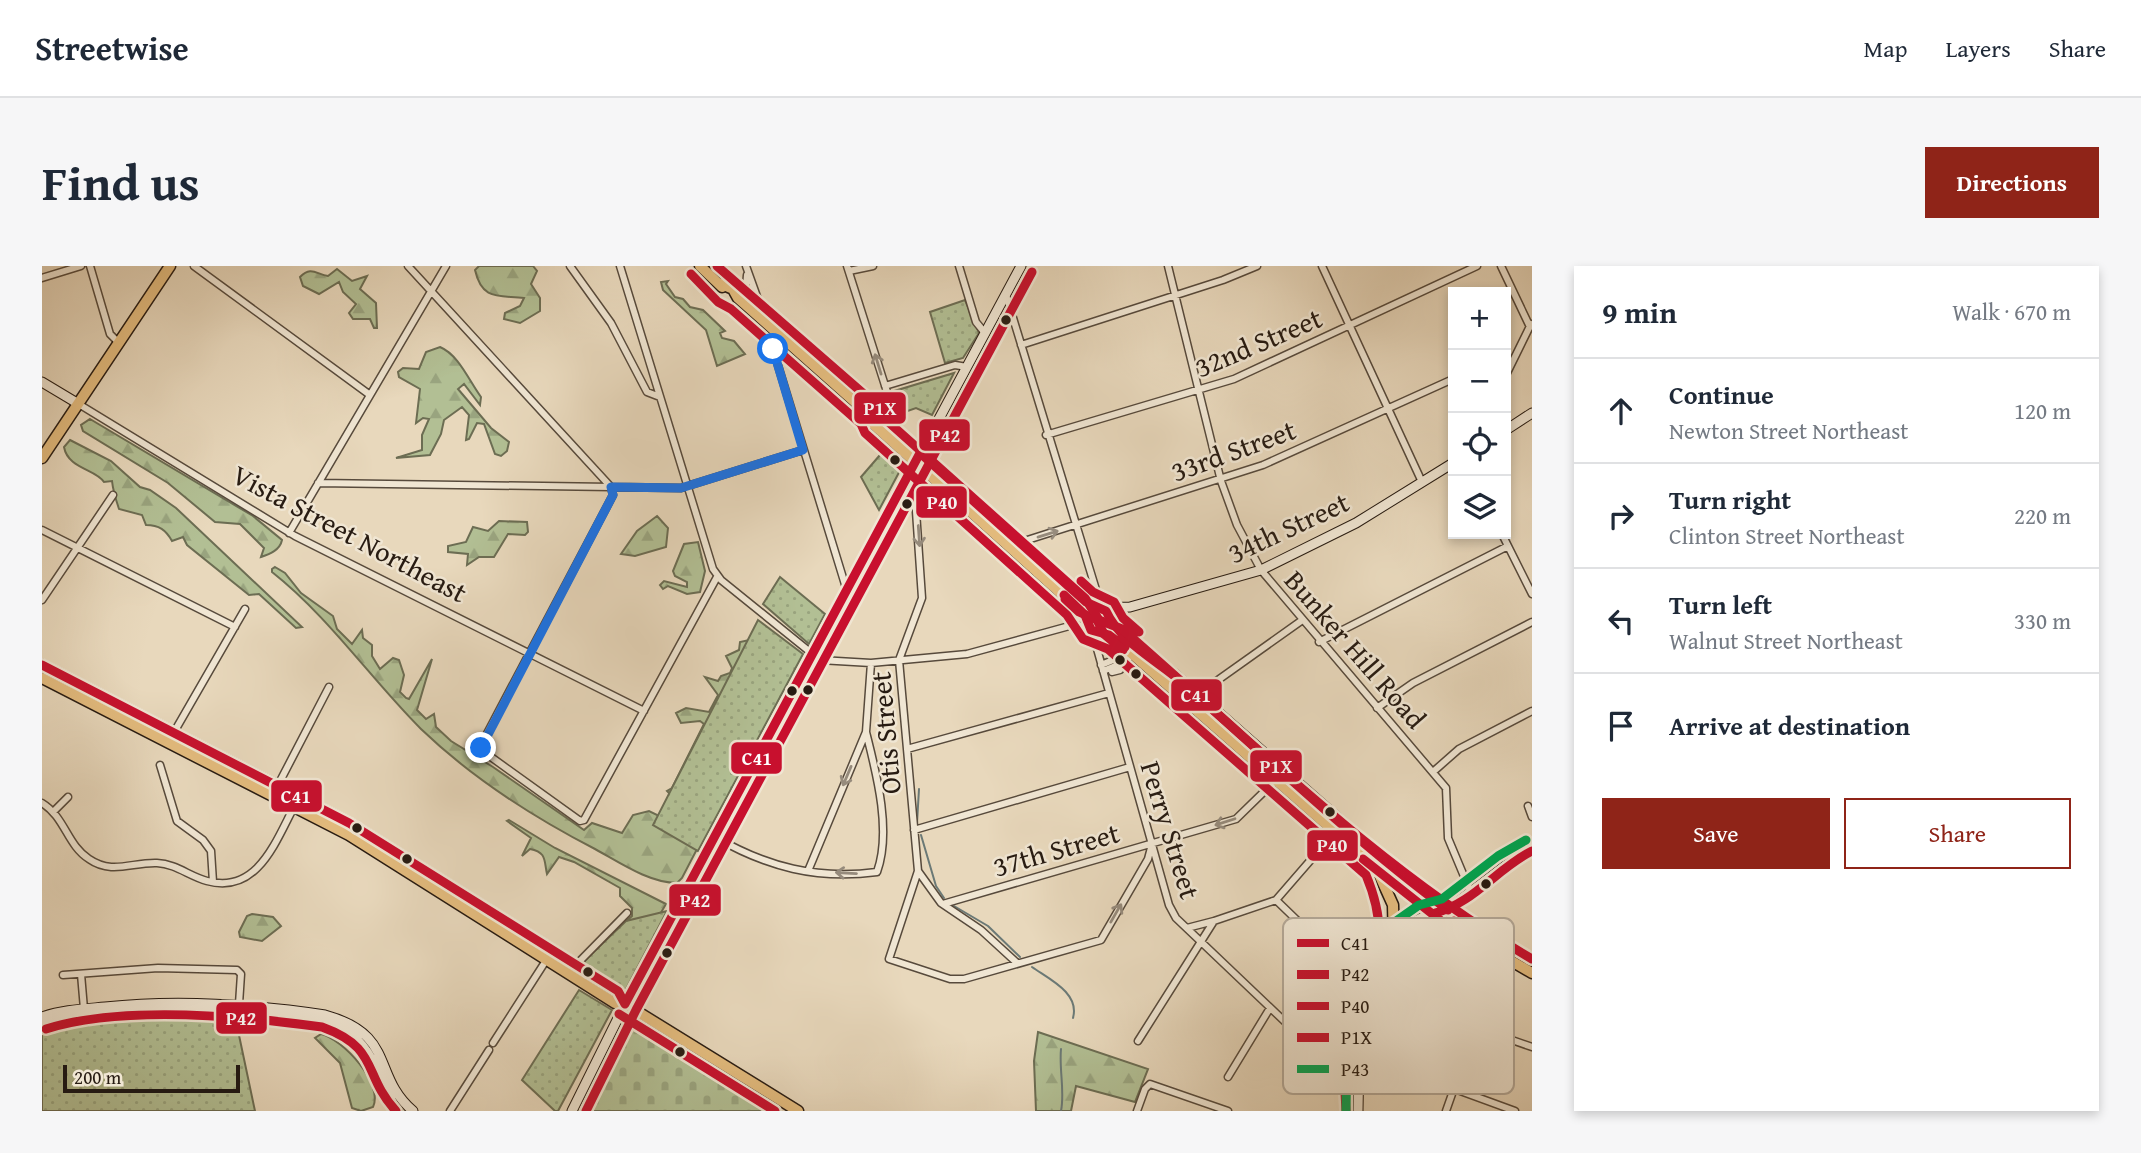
<!DOCTYPE html>
<html lang="en">
<head>
<meta charset="utf-8">
<style>
  body { margin:0; font-family:"Gentium Book Plus",serif; background:#f6f6f7; color:#1f2937 }
  .controls { position:absolute; right:21px; top:21px; display:grid; overflow:hidden; border-radius:0px; box-shadow:0 4px 10px #0003 }
  .controls button { width:63px; height:63px; display:grid; place-items:center; padding:0; border:0; border-bottom:2px solid #e0e1e3; background:#fff; color:#1f2937; font:35px sans-serif }
  .scale { position:absolute; left:21px; bottom:18px; width:177px; box-sizing:border-box; padding-left:7px; border:4px solid #271b12; border-top:0; font-size:19px; line-height:24px; white-space:nowrap; color:#271b12; -webkit-text-stroke:5px #f0e6d3; paint-order:stroke }
  .stop { position:absolute; width:21px; height:21px; margin:-16px; border:5px solid #1a73e8; border-radius:50%; background:#fff }
  .stop.end { background:#1a73e8; border-color:#fff; box-shadow:0 2px 7px #0008 }
  .list { margin:0; padding:0; list-style:none }
  h2 { display:flex; justify-content:space-between; align-items:center; height:91px; margin:0; padding:0 28px; font-size:30px }
  h2 small { font-size:23px; font-weight:400; color:#747a83 }
  .list li { display:grid; grid-template-columns:46px 1fr auto; gap:21px; align-items:center; box-sizing:border-box; height:105px; padding:0 28px; border-top:2px solid #e0e1e3 }
  .list b { display:block; font-size:26px; white-space:nowrap }
  .list p { margin:0; font-size:23px; white-space:nowrap; color:#747a83 }
  .list em { font-size:23px; font-style:normal; color:#747a83 }
  .actions { display:flex; gap:14px; padding:21px 28px }
  .actions a { flex:1; padding:16px 0; border:2px solid #8f2418; border-radius:0px; text-align:center; font-size:24px; color:#8f2418 }
  .actions .main { background:#8f2418; color:#fff }
  .icon { flex:none; width:38px; height:38px; fill:none; stroke:currentColor; stroke-width:2; stroke-linecap:round; stroke-linejoin:round }
  .map { position:relative; flex:none; width:1490px; height:845px; overflow:hidden; border-radius:0px }
  header { display:flex; align-items:center; gap:42px; box-sizing:border-box; height:98px; padding:0 35px; background:#fff; border-bottom:2px solid #e0e1e3 }
  header strong { font-size:33px }
  nav { display:flex; gap:38px; margin-inline-start:auto; font-size:24px }
  .intro { display:flex; align-items:center; justify-content:space-between; box-sizing:border-box; height:168px; padding:0 42px }
  h1 { margin:0; font-size:49px }
  .button { padding:18px 32px; border-radius:0px; background:#8f2418; color:#fff; font-size:24px; font-weight:700 }
  main { display:flex; gap:42px; padding:0 42px }
  aside { flex:1; background:#fff; border-radius:0px; box-shadow:0 4px 10px #0003 }
  .map>svg:first-child { display:block }
</style>
</head>
<body>
<header>
<strong>Streetwise</strong>
<nav><a>Map</a><a>Layers</a><a>Share</a></nav>
</header>
<div class="intro"><h1>Find us</h1><a class="button">Directions</a></div>
<main>
<div class="map">
<svg width="1490" height="845" viewBox="0 0 1490 845">
  <defs>
    <pattern id="forest-firs" width="22" height="20" patternUnits="userSpaceOnUse" patternTransform="scale(1.75)"><rect width="22" height="20" fill="#b2bf94"/><path d="M5 1l3.5 6h-7zM16 11l3.5 6h-7z" fill="#99a47f"/></pattern>
    <pattern id="cemetery-stones" width="16" height="16" patternUnits="userSpaceOnUse" patternTransform="scale(1.75)"><rect width="16" height="16" fill="#b2bf94"/><path d="M2 7V4a2 2 0 0 1 4 0v3zM10 15v-3a2 2 0 0 1 4 0v3z" fill="#99a47f"/></pattern>
    <pattern id="park-dots" width="8" height="8" patternUnits="userSpaceOnUse" patternTransform="scale(1.75)"><rect width="8" height="8" fill="#b2bf94"/><path d="M2 2h.1M6 6h.1" fill="none" stroke="#99a47f" stroke-width="1.8" stroke-linecap="round"/></pattern>
  </defs>
  <rect width="100%" height="100%" fill="#e8d8bc"/>
  <filter id="stains"><feTurbulence type="fractalNoise" baseFrequency=".00286" numOctaves="4"/><feColorMatrix values="0 0 0 0 .2 0 0 0 0 .09 0 0 0 0 .02 0 0 0 .5 -.17"/></filter>
  <radialGradient id="worn" r=".72"><stop offset=".6" stop-color="#630" stop-opacity="0"/><stop offset="1" stop-color="#630" stop-opacity=".3"/></radialGradient>
  <path fill="url(#forest-firs)" stroke="#6c6d53" stroke-width="2" d="M437,0H491L495,5L489,18L498,32V45L478,57L462,53L463,47L478,40L482,32C457,29 440,35 433,4Z
    M295,3L310,15L325,10L318,23L334,37L335,62H332L328,53H311L307,47L314,38L301,26L297,16L277,28L261,20L258,11C269,0 274,8 286,10Z
    M626,15L624,18L633,31L641,33L648,41L661,44L683,65L678,67L680,72L692,75L703,88L675,100L664,64L621,24L619,16Z
    M398,81C417,89 427,115 439,131L438,139L422,118L416,123L449,162L467,176L465,185L459,190L453,188L442,158L435,157L427,173L424,174L427,149L420,141L402,154L399,168L388,189L354,192L380,184V169L387,153L381,152L374,157L378,123L357,111L356,106L361,102L377,103L384,86Z
    M48,153L211,250L240,274C238,284 228,288 219,291L222,282L198,258L173,256L126,217L41,165L39,159Z
    M28,174L69,195L98,221L108,224L134,242L260,361L254,362L217,328L207,329L145,279L141,271L130,275C124,264 117,259 104,259L100,249L77,243C74,234 71,225 70,215L62,216C54,203 26,203 22,181Z
    M615,250L626,262L624,281L593,290L579,288L595,265Z
    M457,255L485,256L486,266L483,269L466,268L452,291H437L425,299L426,288L406,286V280L424,276L431,261L446,265Z
    M656,276L663,305L658,326L645,328L626,320L621,323L618,319L622,315L645,321V316L633,310L631,305L642,278Z
    M233,301L243,307L259,327L291,350L295,363L310,378L320,364L321,372L330,379V390L338,403L351,392L357,394L362,409L358,426L364,432L367,433L390,393L375,444L384,453L392,448L394,461L409,475L451,501L542,564L550,557L580,567L591,549L607,545L617,550L629,529L625,525L630,522L662,458L658,455L639,457L634,447L644,442L667,446L676,429L663,411L676,415L679,410L688,407L690,402L684,390L697,384L698,376L707,374L665,564L640,612L635,617C607,617 577,596 553,583C491,551 430,512 379,463C328,412 287,351 230,306V303Z
    M467,554L513,582L624,638L617,650L580,664V659L590,650V642L578,630V622L532,596L517,591L505,608C502,595 505,586 488,583L480,590L489,572L465,555Z
    M210,648L231,651L239,660L220,675L198,671L197,666L205,650Z
    M996,766L1106,803L1093,836L1034,820L1029,845H994L992,795Z
    M279,768C301,773 342,818 331,841L319,845L310,842L298,797L273,772Z"/>
  <path fill="url(#cemetery-stones)" stroke="#6c6d53" stroke-width="2" d="M590,757L731,845H542Z"/>
  <path fill="url(#park-dots)" stroke="#6c6d53" stroke-width="2" d="M923,34L937,67L921,92L903,97L888,46Z
    M912,107L890,149L874,142L857,148L849,126Z
    M844,182L862,197L837,244L819,211Z
    M738,311L783,348L767,378L721,338Z
    M716,354L761,388L656,585L611,559Z
    M625,645L583,725L540,697L584,655Z
    M537,724L570,744L516,845H513L480,814Z
    M106,751L194,755L213,845H0V766L22,759Z"/>
  <g fill="none" stroke-linecap="round" stroke-linejoin="round">
    <path stroke="#6b7976" stroke-width="2" d="M875,557L877,523
      M879,569L894,620L902,632
      M912,640L946,660L978,691
      M990,701C1007,713 1038,727 1031,752
      M1019,783C1017,804 1023,825 1019,845"/>
    <defs>
      <path id="street" d="M48,0L68,68L77,77
        M152,0L328,129
        M366,0L569,221
        M528,0L569,57L605,126L618,131
        M578,0L671,303L679,314L778,394L829,397L925,388L1031,359L1046,361
        M704,0L718,39L715,49
        M805,0L853,151L852,164
        M917,0L934,56L943,67
        M1126,0L1179,215L1195,259L1219,304L1404,522L1406,572L1429,627
        M1280,0L1380,216
        M1459,0L1488,61
        M807,5L831,0
        M0,12L39,0
        M964,29L1055,327V340
        M696,32L704,21L705,9
        M732,65L731,83L805,325
        M979,79L1181,14L1215,0
        M1464,109L1489,58
        M843,120L913,99L925,101
        M35,137L253,270L602,445
        M1004,169L1192,113L1435,0
        M871,202L880,332L857,394L876,605L847,693L908,713H922L1059,674L1106,593L1110,578
        M276,217L639,222L761,184
        M569,221L571,229L440,477L442,486L538,555L542,554L675,311
        M0,264L193,361
        M247,267L404,0
        M1460,268L1490,328
        M979,276L1221,199L1411,113
        M0,334L71,229
        M1050,365L1127,639L1134,652L1259,771L1317,788L1473,845
        M1277,376L1466,280
        M1059,399L1088,387
        M1061,405L1076,399L1090,386
        M1070,406L1078,404L1089,389
        M1169,419L1259,355
        M1335,442L1371,417L1490,356
        M131,468L203,343
        M865,483L1067,427
        M118,499L135,555L161,574L169,585L171,616
        M1392,505L1417,483L1490,445
        M235,521L287,421
        M0,537C23,551 25,579 47,593C70,609 90,596 115,597C134,598 147,610 165,615C216,629 234,574 253,539
        M1486,540L1490,551
        M12,545L26,531
        M872,564L1088,501
        M673,571C725,601 775,614 835,606C850,565 834,506 824,466
        M766,605L824,466L829,397
        M876,605L899,637L939,664L975,697
        M1234,634L1327,724L1490,781
        M901,638L1194,553L1235,513
        M1145,662L1172,655
        M532,701L585,647
        M39,708L42,743
        M21,709L116,702L195,704L199,708L197,738
        M1096,775L1172,655L1234,634L1293,566
        M451,777L505,693
        M1186,811L1228,742
        M408,845L447,784
        M1095,845L1103,823L1108,818L1186,845
        M1404,845L1459,689"/>
      <path id="secondary" d="M0,116L35,137
        M1464,164L1490,147
        M1061,342L1088,341L1219,304L1314,257L1411,197
        M1401,646L1463,600L1490,585
        M0,751C20,744 42,743 63,741C137,733 209,738 283,749C355,769 329,809 371,845
        M0,758C51,739 271,737 312,771C334,790 340,821 355,845
        M530,845L583,738L979,0
        M1316,845L1317,788L1352,680L1363,660L1383,650L1395,649"/>
      <path id="primary" d="M658,0L680,21
        M677,17L691,23L696,32L831,152L836,151L852,164L1044,336L1061,342L1071,356L1063,367
        M831,152V158L1043,349
        M0,192L128,0
        M1054,340L1043,349L1049,364L1072,372L1334,602L1425,669L1490,707
        M1071,360L1130,407L1364,613L1415,651L1490,695
        M0,399L307,557L576,725L583,738L756,845
        M0,412L307,569L573,737L583,738
        M1337,608L1351,639L1352,680"/>
    </defs>
    <use href="#street" stroke="#574a3c" stroke-width="9"/>
    <use href="#secondary" stroke="#271b12" stroke-width="11"/>
    <use href="#primary" stroke="#271b12" stroke-width="13"/>
    <use href="#street" stroke="#f0e6d3" stroke-width="6"/>
    <use href="#secondary" stroke="#f0e6d3" stroke-width="9"/>
    <use href="#primary" stroke="#e4bc7e" stroke-width="10"/>
    <defs>
      <path id="bus-1" d="M1022,329L1043,349L1049,364L1067,369L1083,381
        M0,399L307,557L576,725L583,738
        M1393,647C1430,638 1456,602 1490,585
        M583,738L878,187L1044,336L1064,345C1078,376 1116,395 1141,417C1228,494 1313,575 1406,644"/>
      <path id="bus-2" d="M577,748L733,845
        M4,763C81,739 200,750 280,761C338,782 320,808 354,845
        M544,845L594,744L990,6"/>
      <path id="bus-3" d="M649,8L676,36L689,43L819,158L823,167L1025,349L1041,373L1066,383L1324,609C1357,688 1319,712 1305,786C1301,805 1303,825 1304,845
        M1023,333L1037,346L1055,354L1062,368L1081,384
        M1321,593L1398,654
        M1361,691L1366,680L1412,655"/>
      <path id="bus-4" d="M675,0L839,143L843,153L1043,332L1057,354L1080,363C1212,478 1338,604 1490,693
        M1039,315L1051,326L1072,336L1081,352L1097,366"/>
      <path id="bus-5" d="M1304,845L1305,785L1350,658L1377,639L1400,633L1456,590L1484,574"/>
    </defs>
    <use href="#bus-1" stroke="#f0e6d3" stroke-width="14"/>
    <use href="#bus-2" stroke="#f0e6d3" stroke-width="14"/>
    <use href="#bus-3" stroke="#f0e6d3" stroke-width="14"/>
    <use href="#bus-4" stroke="#f0e6d3" stroke-width="14"/>
    <use href="#bus-5" stroke="#f0e6d3" stroke-width="14"/>
    <use href="#bus-1" stroke="#c8102e" stroke-width="9"/>
    <use href="#bus-2" stroke="#c8102e" stroke-width="9"/>
    <use href="#bus-3" stroke="#c8102e" stroke-width="9"/>
    <use href="#bus-4" stroke="#c8102e" stroke-width="9"/>
    <use href="#bus-5" stroke="#00a651" stroke-width="9"/>
  </g>
  <defs><path id="oneway-shaft" d="M-6 0H5M1.5-3L5.5 0L1.5 3" fill="none" stroke-width="1.6" stroke-linecap="round" stroke-linejoin="round" transform="scale(1.75)"/></defs>
  <g stroke="#968b7c">
    <use href="#oneway-shaft" transform="translate(836 98) rotate(-107)"/>
    <use href="#oneway-shaft" transform="translate(1006 268) rotate(-17)"/>
    <use href="#oneway-shaft" transform="translate(877 270) rotate(86)"/>
    <use href="#oneway-shaft" transform="translate(805 510) rotate(113)"/>
    <use href="#oneway-shaft" transform="translate(1183 556) rotate(162)"/>
    <use href="#oneway-shaft" transform="translate(804 607) rotate(-177)"/>
    <use href="#oneway-shaft" transform="translate(1074 647) rotate(-60)"/>
  </g>
  <g fill="none" stroke-linecap="round" stroke-linejoin="round">
    <path stroke="#1a73e8" stroke-width="9" d="M439,482L571,229L569,221L639,222L761,184L731,83"/>
  </g>
  <g fill="#271b12" stroke="#f0e6d3" stroke-width="2.5">
    <circle cx="964" cy="54" r="6"/>
    <circle cx="853" cy="194" r="6"/>
    <circle cx="865" cy="238" r="6"/>
    <circle cx="1078" cy="394" r="6"/>
    <circle cx="1094" cy="408" r="6"/>
    <circle cx="766" cy="424" r="6"/>
    <circle cx="750" cy="425" r="6"/>
    <circle cx="1288" cy="546" r="6"/>
    <circle cx="315" cy="562" r="6"/>
    <circle cx="365" cy="593" r="6"/>
    <circle cx="1444" cy="618" r="6"/>
    <circle cx="625" cy="687" r="6"/>
    <circle cx="546" cy="706" r="6"/>
    <circle cx="638" cy="786" r="6"/>
  </g>
  <g text-anchor="middle" dominant-baseline="central" stroke-width="5" stroke-linejoin="round" paint-order="stroke">
    <g font-size="28" fill="#271b12" stroke="#f0e6d3">
      <text transform="translate(1216 76) rotate(-23)">32nd Street</text>
      <text transform="translate(1191 184) rotate(-20)">33rd Street</text>
      <text transform="translate(1246 261) rotate(-25)">34th Street</text>
      <text transform="translate(308 267) rotate(28)">Vista Street Northeast</text>
      <text transform="translate(1314 383) rotate(49)">Bunker Hill Road</text>
      <text transform="translate(843 467) rotate(-95)">Otis Street</text>
      <text transform="translate(1129 564) rotate(73)">Perry Street</text>
      <text transform="translate(1014 583) rotate(-16)">37th Street</text>
    </g>
  </g>
  <rect x="1241" y="652" width="231" height="176" rx="10" fill="#f0e6d3" stroke="#b4a999" stroke-width="2"/>
  <rect x="1255" y="673" width="32" height="8" fill="#c8102e"/>
  <rect x="1255" y="704" width="32" height="9" fill="#c8102e"/>
  <rect x="1255" y="736" width="32" height="8" fill="#c8102e"/>
  <rect x="1255" y="767" width="32" height="9" fill="#c8102e"/>
  <rect x="1255" y="799" width="32" height="8" fill="#00a651"/>
  <g font-size="19" fill="#271b12">
    <text x="1299" y="684">C41</text>
    <text x="1299" y="715">P42</text>
    <text x="1299" y="747">P40</text>
    <text x="1299" y="778">P1X</text>
    <text x="1299" y="810">P43</text>
  </g>
  <g stroke="#f0e6d3" stroke-width="2.5">
    <rect x="811" y="125" width="54" height="34" rx="7" fill="#c8102e"/>
    <rect x="876" y="152" width="53" height="34" rx="7" fill="#c8102e"/>
    <rect x="873" y="219" width="53" height="34" rx="7" fill="#c8102e"/>
    <rect x="1128" y="412" width="53" height="34" rx="7" fill="#c8102e"/>
    <rect x="688" y="475" width="53" height="34" rx="7" fill="#c8102e"/>
    <rect x="1207" y="483" width="54" height="34" rx="7" fill="#c8102e"/>
    <rect x="228" y="513" width="53" height="34" rx="7" fill="#c8102e"/>
    <rect x="1264" y="563" width="53" height="33" rx="7" fill="#c8102e"/>
    <rect x="626" y="617" width="54" height="34" rx="7" fill="#c8102e"/>
    <rect x="173" y="735" width="53" height="34" rx="7" fill="#c8102e"/>
  </g>
  <g font-size="19" text-anchor="middle" font-weight="bold" fill="#fff">
    <text x="838" y="149">P1X</text>
    <text x="903" y="176">P42</text>
    <text x="900" y="243">P40</text>
    <text x="1154" y="436">C41</text>
    <text x="715" y="499">C41</text>
    <text x="1234" y="507">P1X</text>
    <text x="254" y="537">C41</text>
    <text x="1290" y="586">P40</text>
    <text x="653" y="641">P42</text>
    <text x="199" y="759">P42</text>
  </g>
  <rect width="100%" height="100%" filter="url(#stains)"/>
  <rect width="100%" height="100%" fill="url(#worn)"/>
</svg>
<div class="controls">
<button>+</button>
<button>−</button>
<button><svg class="icon" aria-label="locate" viewBox="0 0 24 24"><circle cx="12" cy="12" r="6"/><path d="M12 2v4M12 18v4M2 12h4M18 12h4"/></svg></button>
<button><svg class="icon" aria-label="layers" viewBox="0 0 24 24"><path d="M12 4l9 5-9 5-9-5zM3 14l9 5 9-5"/></svg></button>
</div>
<div class="scale">200 m</div>
<div class="stop" style="left:731px;top:83px"></div>
<div class="stop end" style="left:439px;top:482px"></div>
</div>
<aside>
<h2>9 min<small>Walk · 670 m</small></h2>
<ul class="list">
<li><svg class="icon" aria-label="ahead" viewBox="0 0 24 24"><path d="M12 20V5M6 11l6-6 6 6"/></svg><div><b>Continue</b><p>Newton Street Northeast</p></div><em>120 m</em></li>
<li><svg class="icon" aria-label="right" viewBox="0 0 24 24"><path d="M7 20v-9h11M14 6l5 5-5 5"/></svg><div><b>Turn right</b><p>Clinton Street Northeast</p></div><em>220 m</em></li>
<li><svg class="icon" aria-label="left" viewBox="0 0 24 24"><path d="M17 20v-9H6M10 6l-5 5 5 5"/></svg><div><b>Turn left</b><p>Walnut Street Northeast</p></div><em>330 m</em></li>
<li><svg class="icon" aria-label="arrive" viewBox="0 0 24 24"><path d="M6 21V4h12l-3 4 3 4H6"/></svg><div><b>Arrive at destination</b></div></li>
</ul>
<div class="actions"><a class="main">Save</a><a>Share</a></div>
</aside>
</main>
</body>
</html>
